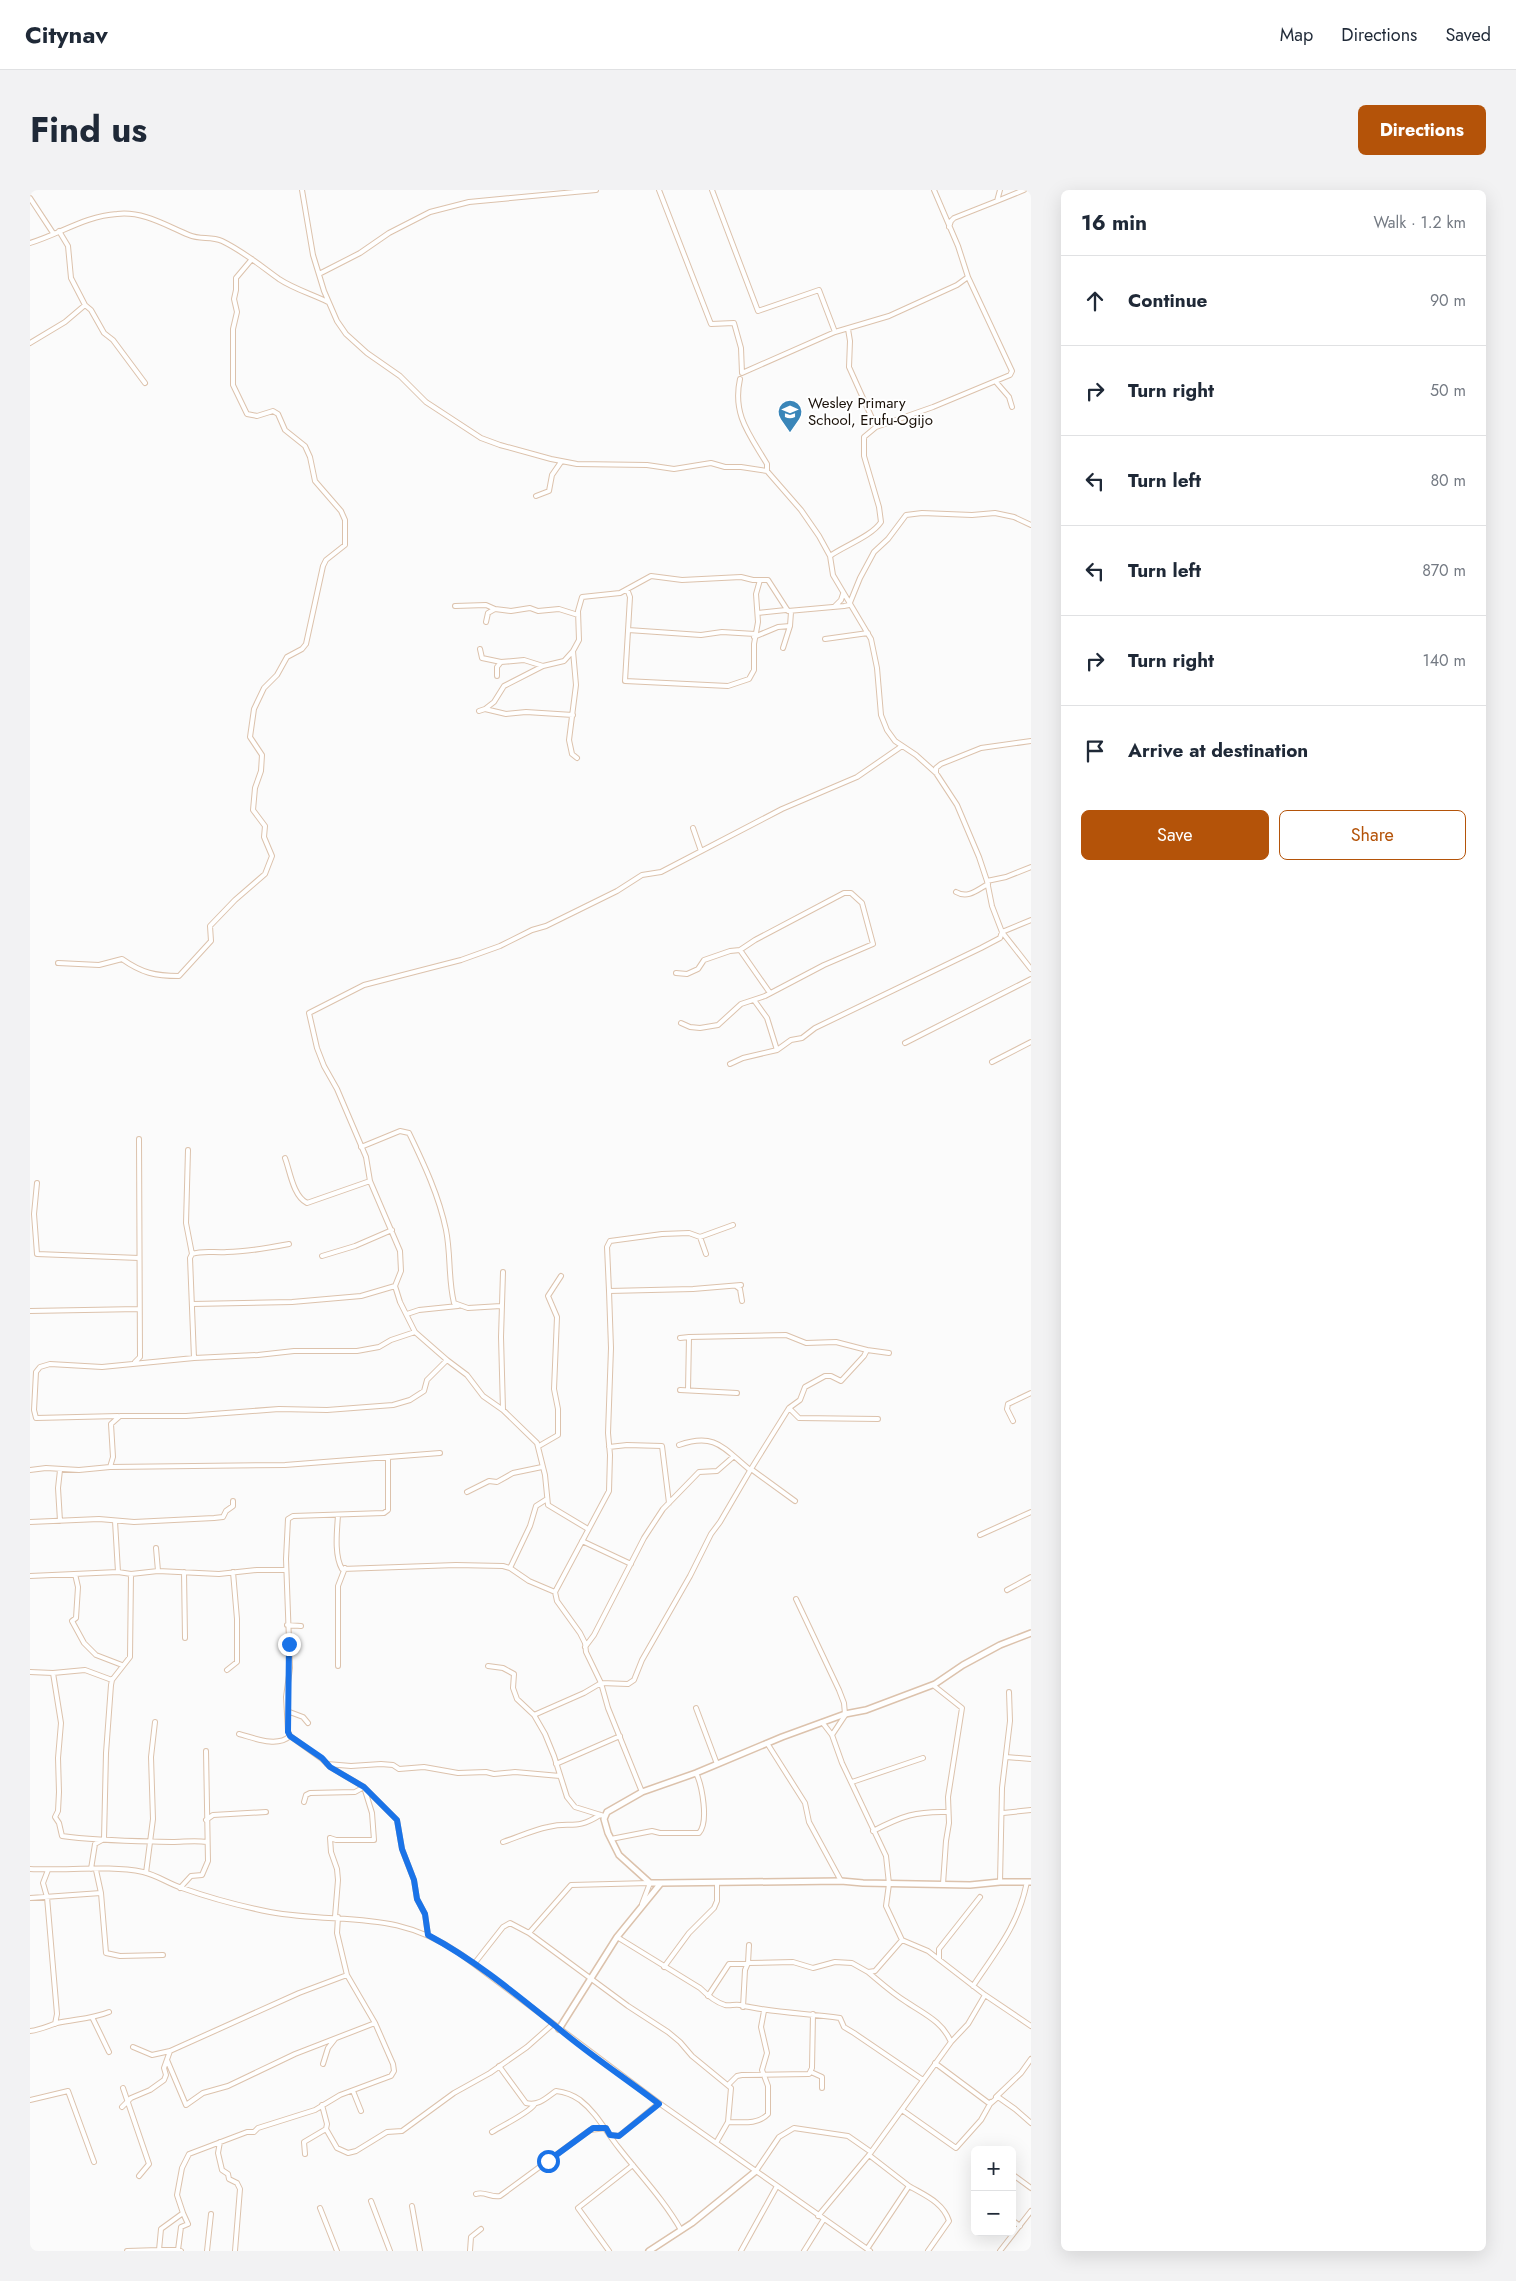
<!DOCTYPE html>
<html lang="en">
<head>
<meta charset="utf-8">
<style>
  body { margin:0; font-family:Jost,sans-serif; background:#f2f2f3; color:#1f2937 }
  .controls { position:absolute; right:15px; bottom:15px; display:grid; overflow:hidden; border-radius:8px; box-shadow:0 5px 20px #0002 }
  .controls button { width:45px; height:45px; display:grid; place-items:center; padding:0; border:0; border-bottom:1px solid #e0e1e3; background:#fff; color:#1f2937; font:25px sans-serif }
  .stop { position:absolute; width:15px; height:15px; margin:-11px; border:4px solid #1a73e8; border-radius:50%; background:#fff }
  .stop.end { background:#1a73e8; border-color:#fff; box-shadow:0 1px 5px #0008 }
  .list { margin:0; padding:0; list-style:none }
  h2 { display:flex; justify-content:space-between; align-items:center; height:65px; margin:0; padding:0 20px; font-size:21px }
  h2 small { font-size:16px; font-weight:400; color:#747a83 }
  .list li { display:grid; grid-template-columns:32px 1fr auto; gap:15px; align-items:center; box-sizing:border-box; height:90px; padding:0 20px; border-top:1px solid #e0e1e3 }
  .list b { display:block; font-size:19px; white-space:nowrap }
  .list em { font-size:16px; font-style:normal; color:#747a83 }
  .actions { display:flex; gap:10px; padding:15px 20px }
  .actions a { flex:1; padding:11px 0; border:1px solid #b45309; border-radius:8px; text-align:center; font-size:18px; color:#b45309 }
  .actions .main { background:#b45309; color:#fff }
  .icon { flex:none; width:28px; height:28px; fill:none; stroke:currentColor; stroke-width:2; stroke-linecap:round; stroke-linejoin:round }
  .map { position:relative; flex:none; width:1001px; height:2061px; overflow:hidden; border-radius:8px }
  header { display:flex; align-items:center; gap:30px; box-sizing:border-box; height:70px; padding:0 25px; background:#fff; border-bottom:1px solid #e0e1e3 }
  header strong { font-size:24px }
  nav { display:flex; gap:28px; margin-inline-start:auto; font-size:18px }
  .intro { display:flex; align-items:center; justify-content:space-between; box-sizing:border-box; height:120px; padding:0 30px }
  h1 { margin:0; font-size:35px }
  .button { padding:12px 22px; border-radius:8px; background:#b45309; color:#fff; font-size:18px; font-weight:700 }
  main { display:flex; gap:30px; padding:0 30px }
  aside { flex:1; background:#fff; border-radius:8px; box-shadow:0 5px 20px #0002 }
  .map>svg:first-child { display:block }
</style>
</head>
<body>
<header>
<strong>Citynav</strong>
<nav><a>Map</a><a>Directions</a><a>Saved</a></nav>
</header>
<div class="intro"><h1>Find us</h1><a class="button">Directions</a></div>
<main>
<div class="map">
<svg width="1001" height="2061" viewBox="0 0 1001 2061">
  <rect width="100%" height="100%" fill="#fbfbfb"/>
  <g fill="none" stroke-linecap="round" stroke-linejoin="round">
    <defs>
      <path id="minor" d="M272,0L283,65L294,101L307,131L316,144L337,163L370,186L396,212L451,248L470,255L521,269L547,274L617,275L644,279L681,273L695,277H711L737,281L771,320L789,346L800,366L803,385L841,449L847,478L851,525L857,540L865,551L886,565L906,583L927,615L949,667L957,691L962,716L972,742L1001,779
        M629,0L681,134L704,133L711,158L712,183L805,142L859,126L927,95L938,87L928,56L904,0
        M682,0L728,121L789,100L805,142
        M0,8L23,43
        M967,11L994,0
        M919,37L921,31L924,28L967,11L970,0
        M29,41L38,56L41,88L55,115L61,120L74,143L83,150L115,193
        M0,53C30,44 55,26 87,24C113,21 135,35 159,45C170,50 181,46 192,51C213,61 231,76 249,89C264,99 282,104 298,112
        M289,84L330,63L359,43L400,22L439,12L566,0
        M818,139L820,151L819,177L846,237
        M0,153L35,132L55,115
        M710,189C702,225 720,245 737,274V281
        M966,192L979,207L982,217
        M506,306L519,301L522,285L531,272
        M800,366C814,356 842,346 851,332L849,317L834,266V247L846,237L903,217L980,185L982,181L938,87
        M597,399L600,407L595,491L698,496L719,489L724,480V454L728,432L726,404L730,390
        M425,416L456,415L465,419
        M805,416L811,410L813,404
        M728,423L756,420
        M456,432L458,423L465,419L481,421L500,418L508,421L529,419L548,425
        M598,440L671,445L692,442L725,444
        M724,447L748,437L760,436
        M795,449L838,443
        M753,458L760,436L761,422
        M450,459L452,468L471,472
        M467,486V477L471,472L494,470L513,476
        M455,519L464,512L474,496L513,476L534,471L543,461
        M449,521L455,519L476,524L496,522L543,525
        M547,568L542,564L539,550L546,495L543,461L549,450L548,421L552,407L590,403L621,386L652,390L711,387L723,390H738L758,421L814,416L819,415L830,388L844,362L858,349L876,325L892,323L942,325L965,323L984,327L1001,335
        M906,583V578L911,574L951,558L1001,551
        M663,638L671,661
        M957,691L976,687L1001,677
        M926,702C938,709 947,700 958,694
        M710,760L740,803
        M28,773L69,775L92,769C112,783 125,786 149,786L181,751L180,736L205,710L235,684L242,666L234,647L235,636L223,620L225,598L231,581L232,565L220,547L224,519L234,498L247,485L257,467L272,459L276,454L293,376L296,370L315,355V330L311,321L285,291L280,267L275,256L255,240L248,224L243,221L227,226L217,224L203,195V139L207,122L204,109L206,100V88L222,69
        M646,783L657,784L668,779L674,770L700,761L710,760L725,750L814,703H821L832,713L843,754L794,775L735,806L711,814L688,835L670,838L660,837L651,833
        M875,853L1001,789
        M747,860L761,850L772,848L785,838L951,758L970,748L972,742L1001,730
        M962,872L1001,852
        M700,874L713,868L747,860L737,828L724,810
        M331,957L370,941L379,943C394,974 409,1006 416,1040C421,1065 418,1089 424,1113L438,1118L471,1116
        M158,960L156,1033L162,1064
        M255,968C260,981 263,1006 277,1013L340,991
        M7,993L4,1024L7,1064L109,1068
        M703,1035L670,1047L659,1043L632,1044L580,1051L577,1057L579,1101L663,1099L711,1095
        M670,1047L676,1064
        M259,1054C238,1058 218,1062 197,1062C184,1063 174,1060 162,1064L160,1068L164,1168L228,1165L264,1161H327L349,1157L361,1150L385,1142
        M292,1066L325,1056L362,1040
        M706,1096L710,1099L712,1111
        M579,1101L581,1158L578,1243L580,1265L579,1301L525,1402L527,1411L550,1443L555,1453L556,1462L571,1493L578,1518L612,1602
        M162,1114L262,1112L331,1106L365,1096
        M0,1121L109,1119
        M377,1124L389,1120L428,1116
        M650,1148L659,1147
        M837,1160L859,1163
        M105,1172L110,1167L109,949
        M650,1200L707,1203
        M658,1200L659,1147L756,1145L776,1153L806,1152L837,1160L834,1166L811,1191L801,1186H795L775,1197L770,1210L759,1218L721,1279
        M759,1218L769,1228L848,1229
        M473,1220L471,1147L473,1082
        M88,1226L6,1228L4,1220L6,1182L10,1177L20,1174L72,1177L164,1168
        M983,1231L977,1219L978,1214L1001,1203
        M649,1255C686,1242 694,1259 720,1280
        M509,1256L528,1245V1219L524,1199L527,1127L518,1106L531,1086
        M579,1257L597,1255L632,1256L639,1313
        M358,1267V1320L354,1323L263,1326L258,1329L256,1369L260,1478L256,1507L258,1541L260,1546L292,1569L300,1577L334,1597L367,1630L372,1659L384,1690L387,1709L395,1724L398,1745
        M80,1277L255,1275L410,1263
        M0,1280L16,1278L49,1280L80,1277L83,1267L81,1234L90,1226H156L249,1219L297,1220L363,1215L380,1210L394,1201L397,1190L417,1170
        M30,1280L28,1298L30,1331
        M437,1302L459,1291L467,1292L483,1283L512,1277
        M308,1325C307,1341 304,1365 312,1379L426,1375L473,1376L480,1378L499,1391L525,1402
        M85,1331L88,1382
        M0,1332L69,1329L104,1332L184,1328L193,1327L196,1321L203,1316V1311
        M558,1339L518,1315L515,1285L507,1253L473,1220L453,1206L437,1185L417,1170L385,1142L370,1112L365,1096L371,1081L370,1061L340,991L336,967L307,899L294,876L287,858L279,823L334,795L431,770L470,756L502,740L516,736L587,701L612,685L631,682L752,619L827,587L872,556
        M950,1345L1001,1322
        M552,1351L601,1374
        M126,1358L128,1381
        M480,1378L500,1336L506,1316L517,1309
        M154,1382L155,1448
        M45,1384L48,1397L46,1428L42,1431L54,1453L66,1465L92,1475
        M0,1386L88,1382L101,1384L128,1381L189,1384L227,1380H256
        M977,1400L1001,1387
        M766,1409L809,1500L814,1513L815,1524
        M257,1435L271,1436
        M555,1457L564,1445L614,1348L633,1319L669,1282L687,1281L703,1267
        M308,1476V1396L315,1378
        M458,1476L473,1478L484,1484L483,1498L487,1509L504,1525L515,1544L524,1566L537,1607L545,1617L574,1626
        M197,1480L207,1472V1429L203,1382
        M0,1482L23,1483L55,1480L82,1490
        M23,1483L31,1533L28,1568L29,1602L28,1621L25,1627L29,1633L32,1646C68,1651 106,1651 142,1652C154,1652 164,1650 177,1652
        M903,1495L932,1518L918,1607L919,1633L916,1651L913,1694
        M666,1518L687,1574
        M257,1521L273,1527L278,1533
        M504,1525L554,1503L571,1493L598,1494L604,1490L612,1470L660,1386L681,1344L690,1332L721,1279L765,1311
        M792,1532L802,1545L812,1573L856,1666L859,1694L856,1716L872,1750L898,1761L955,1805L938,1834L921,1852
        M209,1544C224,1548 247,1558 260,1546
        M802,1545L816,1524
        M737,1553L775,1613L779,1632L811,1691
        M976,1567L1001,1569
        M297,1574L321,1576L351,1574L363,1575L369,1579L394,1577L428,1583L456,1582L464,1584L485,1582L530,1586
        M526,1574L590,1546
        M822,1592L893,1568
        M274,1612L276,1605L280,1603L325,1602L334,1597L342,1623L344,1650H306L300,1648
        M973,1623L1001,1620
        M176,1630L183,1625L236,1622
        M843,1641C872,1626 886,1621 918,1622
        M300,1648L301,1662L307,1679L308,1690L305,1727
        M581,1649L622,1641L630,1643H669C679,1632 672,1595 666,1583
        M473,1652C488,1647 503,1640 518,1637C541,1631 545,1641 570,1625
        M0,1679C37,1681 78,1675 113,1682C127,1685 139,1694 152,1698C180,1708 210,1716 240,1722C313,1735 365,1718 432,1765L629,1913L840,2061
        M61,1679L65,1654L74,1649L76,1563L81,1495L82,1490L100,1467L101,1384
        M18,1680L13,1693L17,1707L27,1824L25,1834
        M66,1680L71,1703L76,1763L90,1766L133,1765
        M116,1683L123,1629L121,1567L125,1532
        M970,1692L972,1598L980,1531L979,1502
        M150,1698L161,1686L172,1685L178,1671L176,1561
        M0,1708L71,1703
        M499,1743L541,1695L620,1693L612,1714
        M587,1747L670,1798C677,1805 685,1812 695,1815C700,1816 705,1814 710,1815C743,1823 777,1823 810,1828L814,1837L824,1843L893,1890
        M909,1769V1759L950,1707
        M718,1773L719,1755
        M444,1774L473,1737L480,1733L499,1743L598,1816L638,1842L650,1852L662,1866L701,1898L698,1932L686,1953
        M634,1777L659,1743L684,1718L687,1711V1692
        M943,1796C967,1760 988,1736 997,1692
        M955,1805L1001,1836
        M678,1806L699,1774H716
        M713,1817L715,1780L718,1773L763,1772L783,1778L805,1772L822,1773L838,1782L845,1781L872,1750
        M63,1829L79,1862
        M0,1841C10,1840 18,1836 27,1833C45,1829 62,1829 79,1822
        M103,1857L122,1865L140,1861
        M137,1870L156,1915L173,1903L198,1896L265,1864L345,1833
        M905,1873L960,1914L961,1912
        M293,1874L298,1858L305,1849
        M469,1876L496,1913C509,1916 516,1908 526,1901C535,1902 543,1905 550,1910C567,1923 576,1942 589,1958C610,1985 634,2010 651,2040
        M781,1882L792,1887V1898
        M699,1894L707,1886L712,1885L779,1884L782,1878L783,1824
        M93,1898L119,1974L109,1986
        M323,1901L331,1921
        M966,1907L991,1883L1001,1869
        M0,1910L38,1901L64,1972
        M92,1917L101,1908L120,1900L134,1890L136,1885L134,1878L140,1861L269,1803L317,1785
        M872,1920L926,1958L951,1930L960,1914L968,1907L985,1919L1001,1933
        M698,1932C711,1932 728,1935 738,1924V1896L732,1880L737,1863L731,1837L734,1821
        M296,1939L307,1958L318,1963L326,1961L357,1942L372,1941L424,1903L460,1883L497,1857L523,1834
        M462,1942C473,1935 497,1924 504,1915
        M580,1945L589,1946L629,1913
        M190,1952L188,1963L192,1980L198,1984L199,1989L207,1993L210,1999L205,2061
        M275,1964L274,1952L296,1939L297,1934L292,1915
        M726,1981L749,1947L764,1938L818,1946L841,1962
        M982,1984L1001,1998
        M879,1996C894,2005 913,2012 919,2031L898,2061
        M446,2004C455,2001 461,2008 470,2006L560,1940L576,1938
        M341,2011L360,2061
        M382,2016L390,2061
        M290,2018L307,2061
        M153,2023L147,2005L152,1978L159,1964L217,1942H224L228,1938L285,1920L310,1905L361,1886L364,1881L363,1874L345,1833L317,1785L307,1743L308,1727
        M788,2026L839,1965L921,1852C912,1831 894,1824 875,1811C862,1803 850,1792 838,1782
        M982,2030L990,2036
        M837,2059L879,1996L839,1965
        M129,2060H148
        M97,2061L129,2060L131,2039L153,2023L158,2034L151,2037L148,2060L151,2061
        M177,2061L181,2024
        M440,2061L441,2047L451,2039
        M579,2061L548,2018L603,1975
        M711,2061L747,1996
        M774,2061L794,2029
        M970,2061L1001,2021"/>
      <path id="tertiary" d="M631,1693H620L589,1665L578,1643L574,1629L577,1622L612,1602L666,1583L752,1547L815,1524L836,1520L905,1494L933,1475L970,1455L1001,1443
        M529,1839L587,1747L631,1693L811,1691L833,1693L940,1695L970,1692H1001
        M619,2061L662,2033L726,1981"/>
    </defs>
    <use href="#minor" stroke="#dcc2ac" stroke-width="6"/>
    <use href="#tertiary" stroke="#dcc2ac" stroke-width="8"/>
    <use href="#minor" stroke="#fff" stroke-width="4"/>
    <use href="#tertiary" stroke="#fff" stroke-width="5"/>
  </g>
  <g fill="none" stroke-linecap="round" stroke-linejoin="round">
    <path stroke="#1a73e8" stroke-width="6" d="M259,1454L258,1542L260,1546L292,1568L300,1577L334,1597L367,1630L372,1659L384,1690L387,1709L395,1724L398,1745C445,1770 487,1805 528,1838C560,1865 595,1888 629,1914L589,1946L580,1945L576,1938H563L518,1971"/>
  </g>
  <defs>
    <symbol id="school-pin" viewBox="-11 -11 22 30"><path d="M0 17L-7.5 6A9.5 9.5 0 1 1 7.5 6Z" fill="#3a86b9" stroke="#fff"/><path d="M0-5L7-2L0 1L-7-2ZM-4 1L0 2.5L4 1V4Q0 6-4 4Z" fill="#fff"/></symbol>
  </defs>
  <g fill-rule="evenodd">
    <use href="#school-pin" x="746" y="208" width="28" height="38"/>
  </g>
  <g text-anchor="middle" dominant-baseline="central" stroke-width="4" stroke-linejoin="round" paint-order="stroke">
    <g font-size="15" fill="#1a1109" stroke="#fff" text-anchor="start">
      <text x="778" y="213">Wesley Primary<tspan x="778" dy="17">School, Erufu-Ogijo</tspan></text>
    </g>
  </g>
</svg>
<div class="controls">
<button>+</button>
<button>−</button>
</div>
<div class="stop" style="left:518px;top:1971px"></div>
<div class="stop end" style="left:259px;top:1454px"></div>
</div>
<aside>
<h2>16 min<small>Walk · 1.2 km</small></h2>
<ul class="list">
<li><svg class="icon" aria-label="ahead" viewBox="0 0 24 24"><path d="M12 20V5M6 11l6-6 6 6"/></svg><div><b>Continue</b></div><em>90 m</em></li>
<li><svg class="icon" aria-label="right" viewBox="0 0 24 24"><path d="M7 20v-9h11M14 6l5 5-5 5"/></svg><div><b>Turn right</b></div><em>50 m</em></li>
<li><svg class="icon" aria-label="left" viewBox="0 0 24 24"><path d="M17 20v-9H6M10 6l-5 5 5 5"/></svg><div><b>Turn left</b></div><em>80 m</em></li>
<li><svg class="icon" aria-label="left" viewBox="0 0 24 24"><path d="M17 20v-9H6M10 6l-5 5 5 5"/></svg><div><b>Turn left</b></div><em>870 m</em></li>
<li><svg class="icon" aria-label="right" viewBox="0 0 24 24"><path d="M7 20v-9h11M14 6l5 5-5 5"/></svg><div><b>Turn right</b></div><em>140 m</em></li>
<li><svg class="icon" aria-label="arrive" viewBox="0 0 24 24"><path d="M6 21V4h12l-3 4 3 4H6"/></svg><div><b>Arrive at destination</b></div></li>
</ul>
<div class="actions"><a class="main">Save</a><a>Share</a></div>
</aside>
</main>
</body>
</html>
